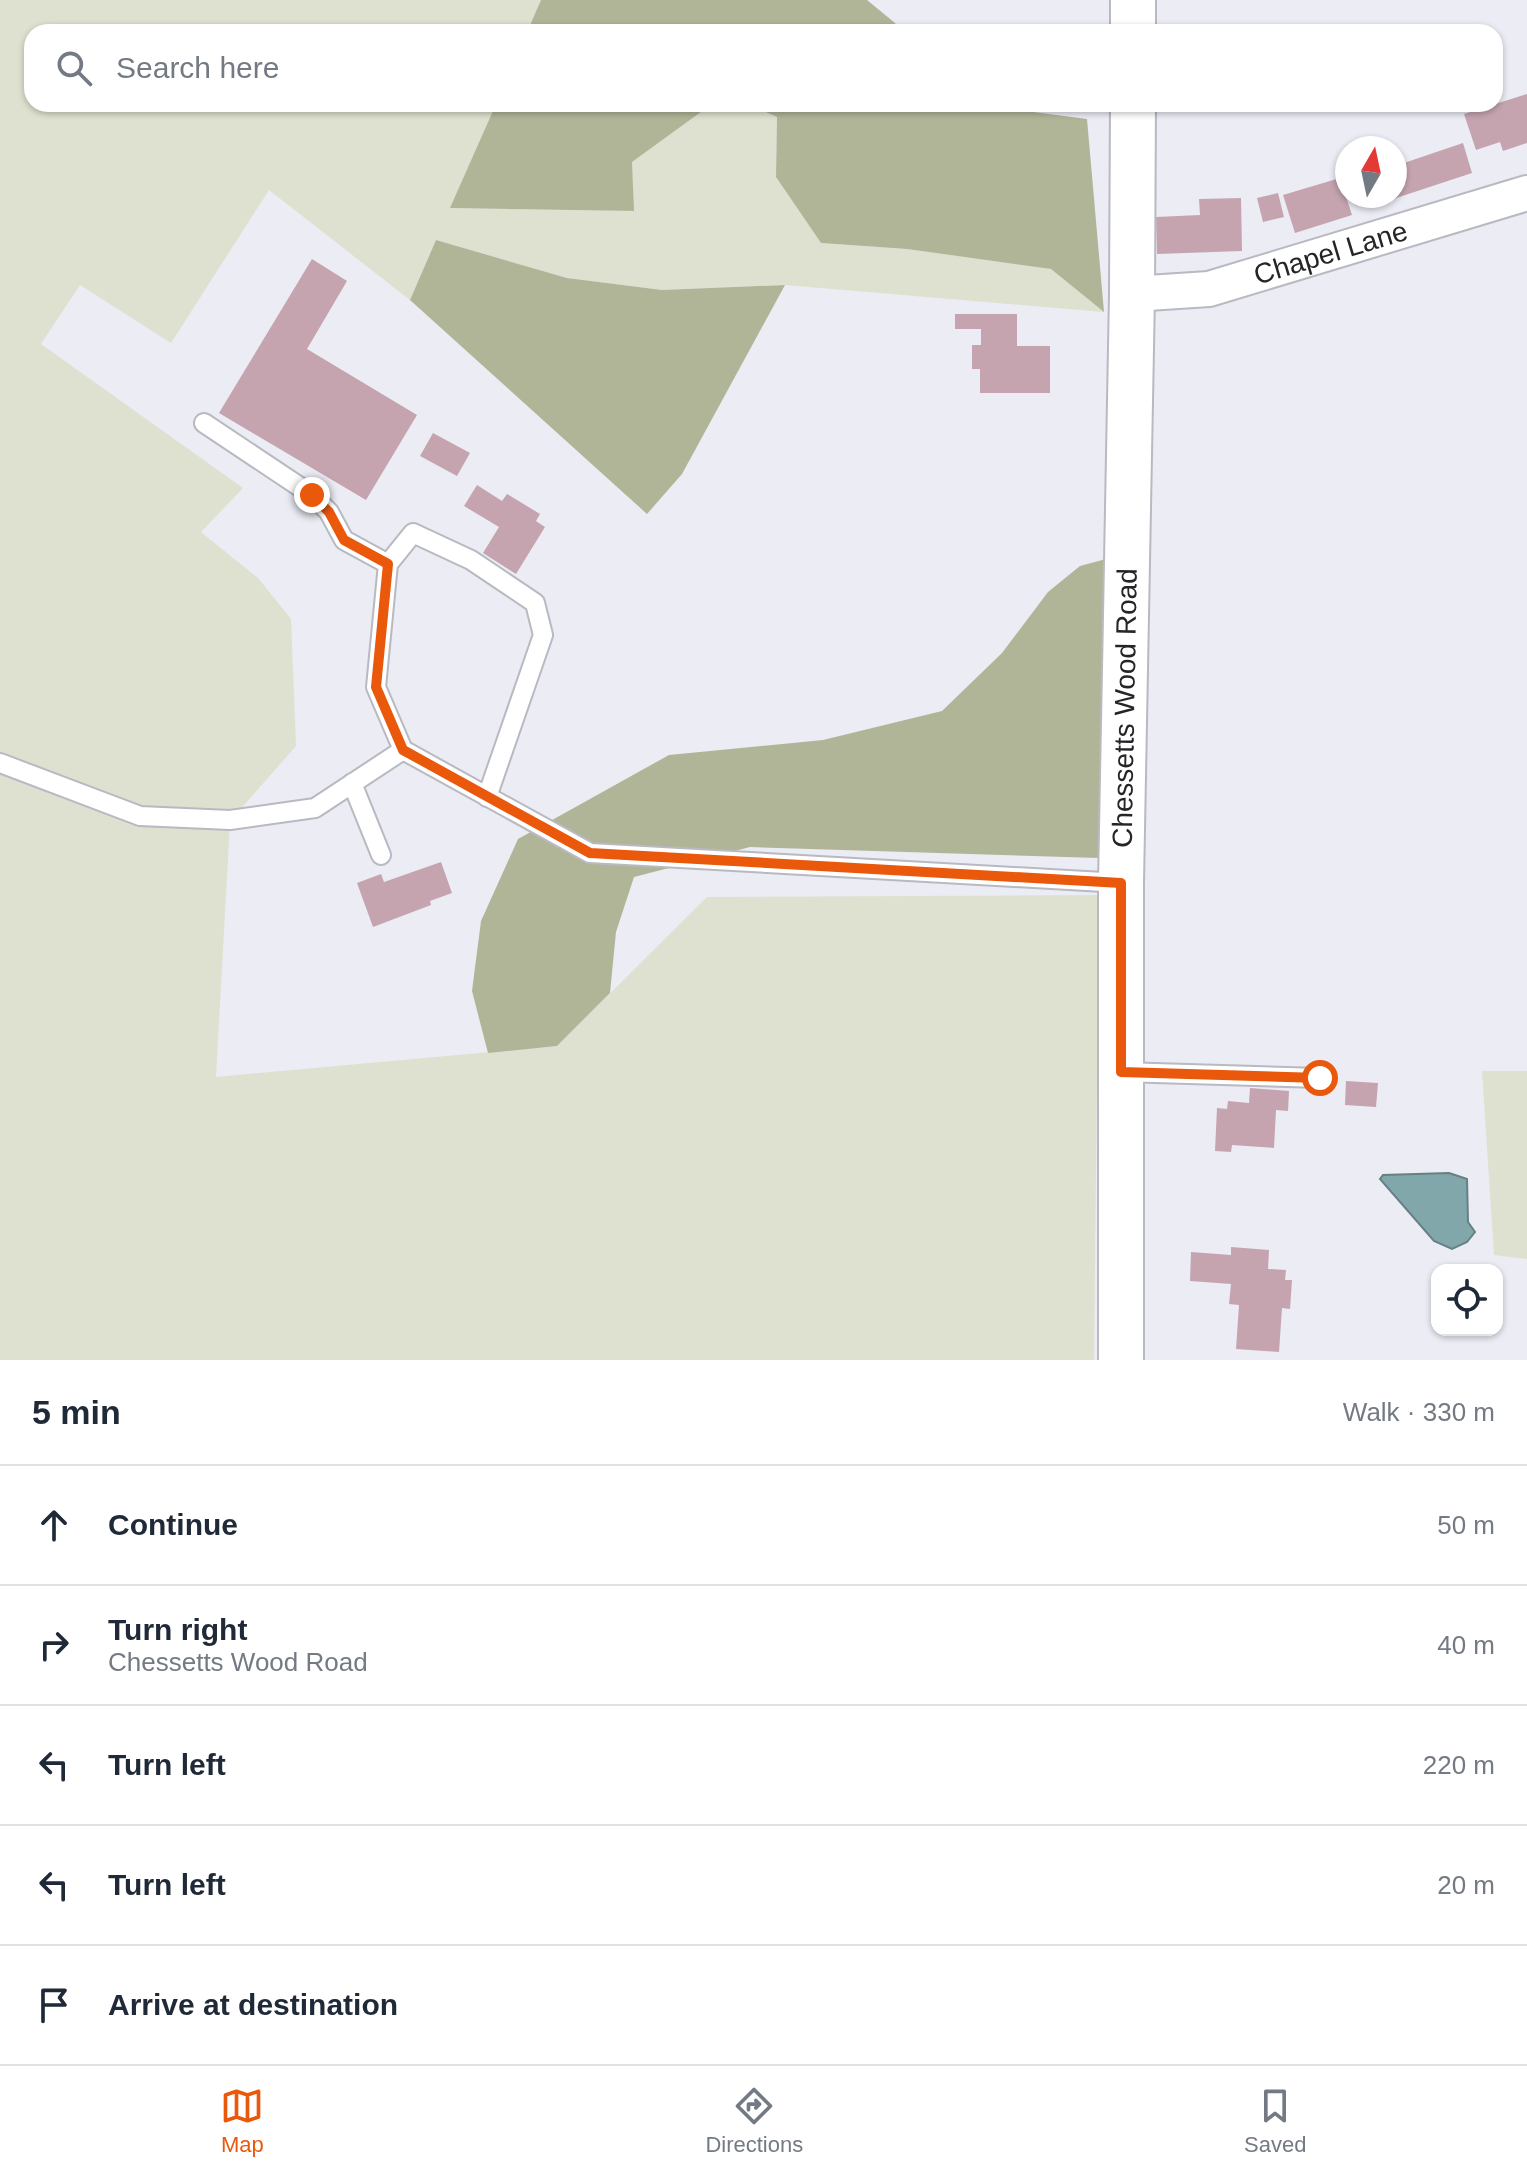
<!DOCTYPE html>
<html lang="en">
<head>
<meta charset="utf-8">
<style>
  body { margin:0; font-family:Helvetica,sans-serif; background:#f2f2f3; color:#1f2937 }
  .controls { position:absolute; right:24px; bottom:24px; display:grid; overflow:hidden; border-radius:16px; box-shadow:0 2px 6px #0004 }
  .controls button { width:72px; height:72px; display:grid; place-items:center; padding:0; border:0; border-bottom:2px solid #e0e1e3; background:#fff; color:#1f2937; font:40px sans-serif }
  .compass { position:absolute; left:1335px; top:136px; width:72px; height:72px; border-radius:50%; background:#fff; box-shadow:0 2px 6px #0004; rotate:9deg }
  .stop { position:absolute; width:24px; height:24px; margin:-18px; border:6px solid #ea580c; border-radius:50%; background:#fff }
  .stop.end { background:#ea580c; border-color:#fff; box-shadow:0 2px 8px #0008 }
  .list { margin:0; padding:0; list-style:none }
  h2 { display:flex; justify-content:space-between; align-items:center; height:104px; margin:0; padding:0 32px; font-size:34px }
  h2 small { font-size:26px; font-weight:400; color:#747a83 }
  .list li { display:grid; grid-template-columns:52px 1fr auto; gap:24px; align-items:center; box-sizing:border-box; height:120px; padding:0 32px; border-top:2px solid #e0e1e3 }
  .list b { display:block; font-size:30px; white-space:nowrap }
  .list p { margin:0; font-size:26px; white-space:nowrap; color:#747a83 }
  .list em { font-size:26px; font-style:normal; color:#747a83 }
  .icon { flex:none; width:44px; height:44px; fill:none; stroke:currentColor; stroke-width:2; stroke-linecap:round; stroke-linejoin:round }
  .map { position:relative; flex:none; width:1527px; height:1360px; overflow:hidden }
  .search { position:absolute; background:#fff; box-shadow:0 2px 6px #0004; left:24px; right:24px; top:24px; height:88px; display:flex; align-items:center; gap:20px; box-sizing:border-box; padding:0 28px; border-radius:24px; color:#747a83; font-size:30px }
  .sheet { height:704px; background:#fff }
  nav { display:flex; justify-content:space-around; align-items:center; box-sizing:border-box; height:112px; border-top:2px solid #e0e1e3; background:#fff; font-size:22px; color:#747a83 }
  nav a { display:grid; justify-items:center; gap:4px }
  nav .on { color:#ea580c }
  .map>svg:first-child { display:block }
</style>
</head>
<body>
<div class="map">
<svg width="1527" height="1360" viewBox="0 0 1527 1360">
  <rect width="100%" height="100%" fill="#ebecf4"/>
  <path fill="#dee1cf" d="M0,0H541L527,32H32V104H496L451,208L633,211L632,162L712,104H748L777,117L776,177L821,243L907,249L1051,269L1104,312L785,285L662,290L567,278L436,240L410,300L269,190L171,343L80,285L41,344L243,488L201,532L258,578L291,619L296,746L230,821L216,1077L557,1046L707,897L1099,895L1094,1360H0Z
    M1482,1071H1527V1259L1494,1255Z"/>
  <path fill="#b1b598" d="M541,0H867L895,23L901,32H527Z
    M496,104H712L632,162L634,211L450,208Z
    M748,104H972L1087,119L1104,312L1051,269L907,249L821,243L776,177L777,117Z
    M436,240L567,278L662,290L785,285L682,474L647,514L410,300Z
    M1106,559L1099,858L750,847L634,877L616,932L610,993L557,1046L488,1053L472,991L481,921L518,839L669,755L823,740L942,711L1002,653L1048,592L1080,566Z"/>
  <path fill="#82a7ab" stroke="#668084" stroke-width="2" d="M1449,1173L1467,1179L1468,1222L1475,1232L1467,1242L1452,1249L1434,1241L1380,1179L1383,1175Z"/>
  <path fill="#c5a4af" d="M1527,94V143L1503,151L1500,142L1476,150L1464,114Z
    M1463,143L1472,173L1378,204L1375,196H1395V166Z
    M1340,178L1352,215L1295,233L1283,195Z
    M1278,193L1284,217L1263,222L1257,198Z
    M1241,198L1242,251L1157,254L1156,217L1200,215L1199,199Z
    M312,259L347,281L307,349L417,415L366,500L219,413Z
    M955,314H1017V346H1050V393H980V369H972V345H981V329H955Z
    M433,433L470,453L457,476L420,456Z
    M477,485L502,501L507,494L540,514L536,521L545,527L516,574L483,553L499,527L464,506Z
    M441,862L452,893L430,901L431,905L373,927L357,883L381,874L384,882Z
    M1346,1081L1378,1083L1376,1107L1345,1105Z
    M1250,1088L1289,1091L1288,1111L1276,1110L1274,1148L1232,1145L1231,1152L1215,1151L1217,1108L1227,1109L1228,1101L1249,1103Z
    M1231,1247L1269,1250L1268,1269L1286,1270L1285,1280H1292L1290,1309L1282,1308L1279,1352L1236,1349L1239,1305L1229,1304L1231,1284L1190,1281L1191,1252L1231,1255Z"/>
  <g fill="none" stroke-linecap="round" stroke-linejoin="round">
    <defs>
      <path id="lane" d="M204,423L312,495L329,512L344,540L388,564
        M403,750L376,687L388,564L413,533L471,560L535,603L543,635L487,797
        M0,763L140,816L230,820L315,808L403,750L590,853L1121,883
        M352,783L381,855
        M1121,1072L1320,1078"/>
      <g id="street">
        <path id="s1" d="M1132,294L1209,289L1527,193"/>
      </g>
      <g id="secondary">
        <path d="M1133,32V0"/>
        <path id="s2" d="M1121,1360V883L1132,294L1133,104"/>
      </g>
    </defs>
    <use href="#lane" stroke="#b8b9c1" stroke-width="22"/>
    <use href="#street" stroke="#b8b9c1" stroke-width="38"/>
    <use href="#secondary" stroke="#b8b9c1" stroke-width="48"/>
    <use href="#lane" stroke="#fff" stroke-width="18"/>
    <use href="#street" stroke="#fff" stroke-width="34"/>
    <use href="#secondary" stroke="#fff" stroke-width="44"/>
  </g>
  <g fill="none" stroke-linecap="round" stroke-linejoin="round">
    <path stroke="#ea580c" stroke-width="10" d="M312,495L329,512L344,540L388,564L376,687L403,750L590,853L1121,883V1072L1320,1078"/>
  </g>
  <g text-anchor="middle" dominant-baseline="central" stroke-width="6" stroke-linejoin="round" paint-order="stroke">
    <g font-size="28" fill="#252528" stroke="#fff">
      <text stroke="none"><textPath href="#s1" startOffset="204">Chapel Lane</textPath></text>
      <text stroke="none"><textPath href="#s2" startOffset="652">Chessetts Wood Road</textPath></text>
    </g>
  </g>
</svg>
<div class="controls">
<button><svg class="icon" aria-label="locate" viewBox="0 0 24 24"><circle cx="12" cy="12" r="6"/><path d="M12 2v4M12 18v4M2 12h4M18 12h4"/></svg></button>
</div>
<svg class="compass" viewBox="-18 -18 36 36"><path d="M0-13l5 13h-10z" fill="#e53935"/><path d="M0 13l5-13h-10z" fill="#747a83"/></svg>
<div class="stop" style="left:1320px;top:1078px"></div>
<div class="stop end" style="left:312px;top:495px"></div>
<div class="search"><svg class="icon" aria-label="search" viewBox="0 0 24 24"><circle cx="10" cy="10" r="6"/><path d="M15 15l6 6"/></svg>Search here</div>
</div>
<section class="sheet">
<h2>5 min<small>Walk · 330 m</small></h2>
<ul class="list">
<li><svg class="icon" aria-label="ahead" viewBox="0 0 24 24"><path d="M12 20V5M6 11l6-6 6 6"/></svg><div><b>Continue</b></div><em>50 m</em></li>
<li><svg class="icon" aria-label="right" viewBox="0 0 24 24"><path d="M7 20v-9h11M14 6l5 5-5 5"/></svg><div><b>Turn right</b><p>Chessetts Wood Road</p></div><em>40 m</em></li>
<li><svg class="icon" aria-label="left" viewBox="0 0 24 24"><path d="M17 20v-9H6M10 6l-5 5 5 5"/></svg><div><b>Turn left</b></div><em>220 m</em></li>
<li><svg class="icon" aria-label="left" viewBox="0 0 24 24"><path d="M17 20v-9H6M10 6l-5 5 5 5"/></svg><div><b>Turn left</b></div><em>20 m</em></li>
<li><svg class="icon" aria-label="arrive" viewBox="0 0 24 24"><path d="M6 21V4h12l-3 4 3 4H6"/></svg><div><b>Arrive at destination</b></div></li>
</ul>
</section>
<nav>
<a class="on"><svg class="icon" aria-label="map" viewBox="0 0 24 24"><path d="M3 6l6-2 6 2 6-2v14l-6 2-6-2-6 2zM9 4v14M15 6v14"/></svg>Map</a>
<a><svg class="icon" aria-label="directions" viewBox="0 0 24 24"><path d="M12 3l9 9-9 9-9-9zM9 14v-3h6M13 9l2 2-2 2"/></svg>Directions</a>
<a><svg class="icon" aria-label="saved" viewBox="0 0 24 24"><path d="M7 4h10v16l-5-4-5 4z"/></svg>Saved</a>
</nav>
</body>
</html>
